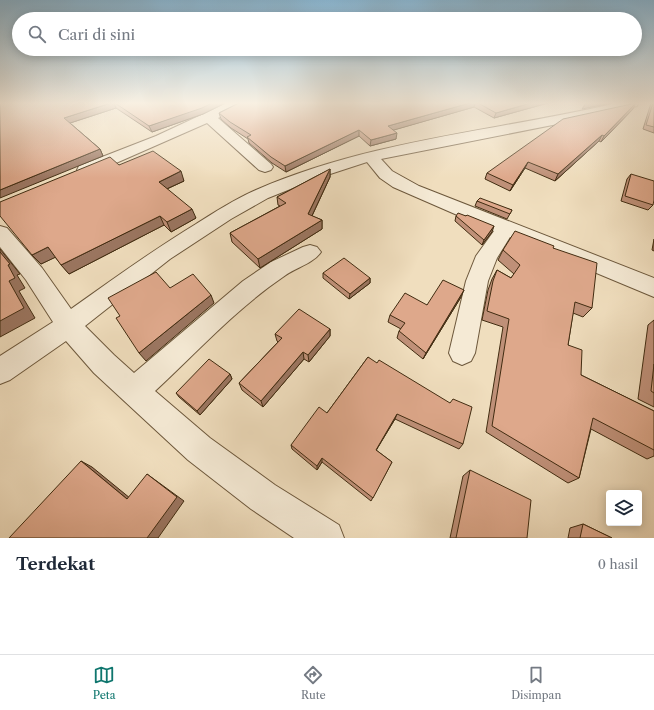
<!DOCTYPE html>
<html lang="id">
<head>
<meta charset="utf-8">
<style>
  body { margin:0; font-family:"Libre Caslon Text",serif; background:#f6f6f7; color:#1f2937 }
  .controls { position:absolute; right:12px; bottom:12px; display:grid; overflow:hidden; border-radius:4px; box-shadow:0 2px 10px #0003 }
  .controls button { width:36px; height:36px; display:grid; place-items:center; padding:0; border:0; border-bottom:1px solid #e0e1e3; background:#fff; color:#1f2937; font:20px sans-serif }
  .list { margin:0; padding:0; list-style:none }
  h2 { display:flex; justify-content:space-between; align-items:center; height:52px; margin:0; padding:0 16px; font-size:17px }
  h2 small { font-size:13px; font-weight:400; color:#747a83 }
  .icon { flex:none; width:22px; height:22px; fill:none; stroke:currentColor; stroke-width:2; stroke-linecap:round; stroke-linejoin:round }
  .map { position:relative; flex:none; width:654px; height:538px; overflow:hidden }
  .search { position:absolute; background:#fff; box-shadow:0 2px 10px #0003; left:12px; right:12px; top:12px; height:44px; display:flex; align-items:center; gap:10px; box-sizing:border-box; padding:0 14px; border-radius:22px; color:#747a83; font-size:15px }
  .sheet { height:116px; background:#fff }
  nav { display:flex; justify-content:space-around; align-items:center; box-sizing:border-box; height:56px; border-top:1px solid #e0e1e3; background:#fff; font-size:11px; color:#747a83 }
  nav a { display:grid; justify-items:center; gap:2px }
  nav .on { color:#0f766e }
  .map>svg:first-child { display:block }
</style>
</head>
<body>
<div class="map">
<svg width="654" height="538" viewBox="0 0 654 538">
  <rect width="100%" height="100%" fill="#f0debe"/>
  <filter id="stains"><feTurbulence type="fractalNoise" baseFrequency=".005" numOctaves="4"/><feColorMatrix values="0 0 0 0 .2 0 0 0 0 .09 0 0 0 0 .02 0 0 0 .5 -.17"/></filter>
  <radialGradient id="worn" r=".72"><stop offset=".6" stop-color="#630" stop-opacity="0"/><stop offset="1" stop-color="#630" stop-opacity=".3"/></radialGradient>
  <g fill="none" stroke-linecap="round" stroke-linejoin="round">
    <defs>
      <path id="minor" d="M227,103H243L242,106L218,118L271,164L273,167L271,170L265,172L259,170L207,123L91,174L85,175L79,174L77,170L79,166L156,136Z
        M617,103H638L637,106L578,120L381,159L392,171L419,186L654,278V297L510,237L497,258L488,281L475,353L471,361L462,365L453,361L449,353L466,281L476,256L494,231L393,187L380,178L367,162L318,178L268,198L231,219L170,259L85,326L114,355L134,373L243,281L271,262L303,247L310,245L317,247L321,252C313,264 294,268 283,277C236,309 197,352 155,391L210,438L275,485L339,525L344,538H294L251,509L188,460L94,373L66,341L10,380L0,384V356L53,322L26,280L0,247V226L7,228L42,268L71,309C112,280 153,250 196,224C215,212 235,199 256,190C370,140 497,131 617,103Z"/>
    </defs>
    <use href="#minor" stroke="#6d583c" stroke-width="2"/>
    <use href="#minor" fill="#f5ead5" fill-rule="evenodd"/>
  </g>
  <path fill="#bf9078" stroke="#412c11" d="M0,103H225L203,114L152,132L116,108L70,123L100,149L103,156Z
    M239,103H548L494,118L474,107L393,130L396,139L370,146L359,136L286,172L272,163L249,143L248,139L231,128L221,119L219,113Z
    M651,103H654V133L643,129Z
    M633,109L601,142L599,141L555,181L525,168L510,191L485,179L487,173Z
    M119,165L184,181L167,189L196,218L171,232L164,225L69,274L55,257L41,264Z
    M330,169V177L312,216L322,220V229L260,268L232,242L230,233L280,206L278,205L277,197Z
    M631,174L653,205L648,210L621,201L627,179Z
    M477,201L512,210L507,219L475,206Z
    M456,216H466L492,232L482,245L455,221Z
    M654,239V251L652,250Z
    M553,248L592,308L583,317L573,313L568,345L581,375L654,411V456L647,459L591,429L579,478L568,483L486,432L503,327L482,320L488,290L492,279L497,270L511,278L514,274L498,260L503,250Z
    M323,273L370,278V283L349,299L323,278Z
    M461,297L423,359L397,338L399,331L401,329L388,322L390,315L427,305Z
    M654,320V407L638,399L648,325Z
    M330,329V336L309,362L304,359L263,407L242,390L239,383L278,342L277,341L275,334Z
    M368,357L463,444L459,449L395,419L376,450L392,462L371,501L322,462L317,470L292,449L291,445L327,413Z
    M230,374L232,379L200,415L179,397L176,393Z
    M470,470L527,538H450L463,476Z
    M583,524L612,538H568L570,528Z"/>
  <path fill="#9b7661" stroke="#412c11" d="M111,103H114L116,108L67,124L64,118Z
    M212,103H225L203,114L152,132L149,126Z
    M470,103H475L474,107L387,132L388,126Z
    M531,103H548L494,118L496,113Z
    M586,103H611L582,109Z
    M636,103L633,109L601,142L604,136Z
    M359,130V136L286,172L285,166Z
    M397,133L396,139L370,146L371,140Z
    M602,135L599,141L555,181L558,174Z
    M100,149L103,156L0,198V190Z
    M528,162L525,168L510,191L513,185Z
    M330,169V177L309,222L308,214Z
    M181,171L184,181L162,191L159,182Z
    M192,209L196,218L171,232L167,222Z
    M160,216L164,225L69,274L61,265Z
    M322,220V229L260,268L258,259Z
    M494,226L492,232L482,245L484,240Z
    M48,247L56,257L41,264L32,255Z
    M0,249L20,274L17,275L25,288L19,291L35,318L0,337V321L9,281L8,265L0,252Z
    M370,278V283L349,299L350,294Z
    M464,290L461,297L423,359L426,353Z
    M211,295L214,303L146,361L139,353Z
    M330,329V336L309,362L308,355Z
    M303,352L304,359L263,407L261,401Z
    M230,374L232,379L200,415L197,411Z
    M397,414L395,419L374,454L376,450Z
    M322,458V462L317,470V466Z
    M81,461L92,467L136,503L127,499Z
    M147,474L184,501L158,538H147Z"/>
  <path fill="#dea88b" stroke="#412c11" d="M0,103H111L64,118L100,149L0,190Z
    M115,103H212L202,108L149,126Z
    M239,103H470L388,126L397,133L371,140L359,130L285,166L271,157L247,137L251,135L230,122L219,113Z
    M478,103H531L496,113Z
    M636,103L604,136L602,135L558,174L528,162L513,185L487,173L563,119Z
    M653,103H654V127L646,125Z
    M153,151L181,171L159,182L192,209L167,222L160,216L61,265L48,247L32,255L0,216V202L110,157L119,165Z
    M330,169L308,214L322,220L258,259L230,233L286,203L277,197Z
    M631,174L654,181V200L653,205L625,196Z
    M480,198L512,210L510,214L477,201Z
    M458,213L466,216L467,215L494,226L484,240L456,216Z
    M515,231L554,246L553,248L597,263L592,308L575,302L568,345L582,350L581,375L654,411V450L593,418L579,478L492,426L509,319L487,311L493,281L497,270L511,278L520,265L503,250Z
    M0,252L10,264L8,265L15,278L9,281L24,308L0,321Z
    M344,258L370,278L350,294L323,273Z
    M156,272L170,288L193,274L211,295L139,353L116,318L120,316L108,298Z
    M443,280L464,290L426,353L399,331L405,323L390,315L405,293L427,305Z
    M299,309L330,329L308,355L303,352L261,401L239,383L282,338L275,334Z
    M368,357L377,363L379,360L450,403L453,399L472,407L463,444L397,414L376,450L392,462L373,498L322,458L317,466L291,445L319,407L327,413Z
    M209,359L230,374L197,411L176,393Z
    M654,364V393L651,391Z
    M81,461L127,499L147,474L177,497L147,538H9Z
    M470,470L531,500L527,538H456Z
    M583,524L612,538H580Z"/>
  <linearGradient id="sky" x2="0" y2="1"><stop stop-color="#89b7d4"/><stop offset="0.58" stop-color="#f8f0e2"/><stop offset="1" stop-color="#f8f0e2" stop-opacity="0"/></linearGradient>
  <rect width="654" height="178" fill="url(#sky)"/>
  <rect width="100%" height="100%" filter="url(#stains)"/>
  <rect width="100%" height="100%" fill="url(#worn)"/>
</svg>
<div class="controls">
<button><svg class="icon" aria-label="layers" viewBox="0 0 24 24"><path d="M12 4l9 5-9 5-9-5zM3 14l9 5 9-5"/></svg></button>
</div>
<div class="search"><svg class="icon" aria-label="search" viewBox="0 0 24 24"><circle cx="10" cy="10" r="6"/><path d="M15 15l6 6"/></svg>Cari di sini</div>
</div>
<section class="sheet">
<h2>Terdekat<small>0 hasil</small></h2>
<ul class="list">
</ul>
</section>
<nav>
<a class="on"><svg class="icon" aria-label="map" viewBox="0 0 24 24"><path d="M3 6l6-2 6 2 6-2v14l-6 2-6-2-6 2zM9 4v14M15 6v14"/></svg>Peta</a>
<a><svg class="icon" aria-label="directions" viewBox="0 0 24 24"><path d="M12 3l9 9-9 9-9-9zM9 14v-3h6M13 9l2 2-2 2"/></svg>Rute</a>
<a><svg class="icon" aria-label="saved" viewBox="0 0 24 24"><path d="M7 4h10v16l-5-4-5 4z"/></svg>Disimpan</a>
</nav>
</body>
</html>
